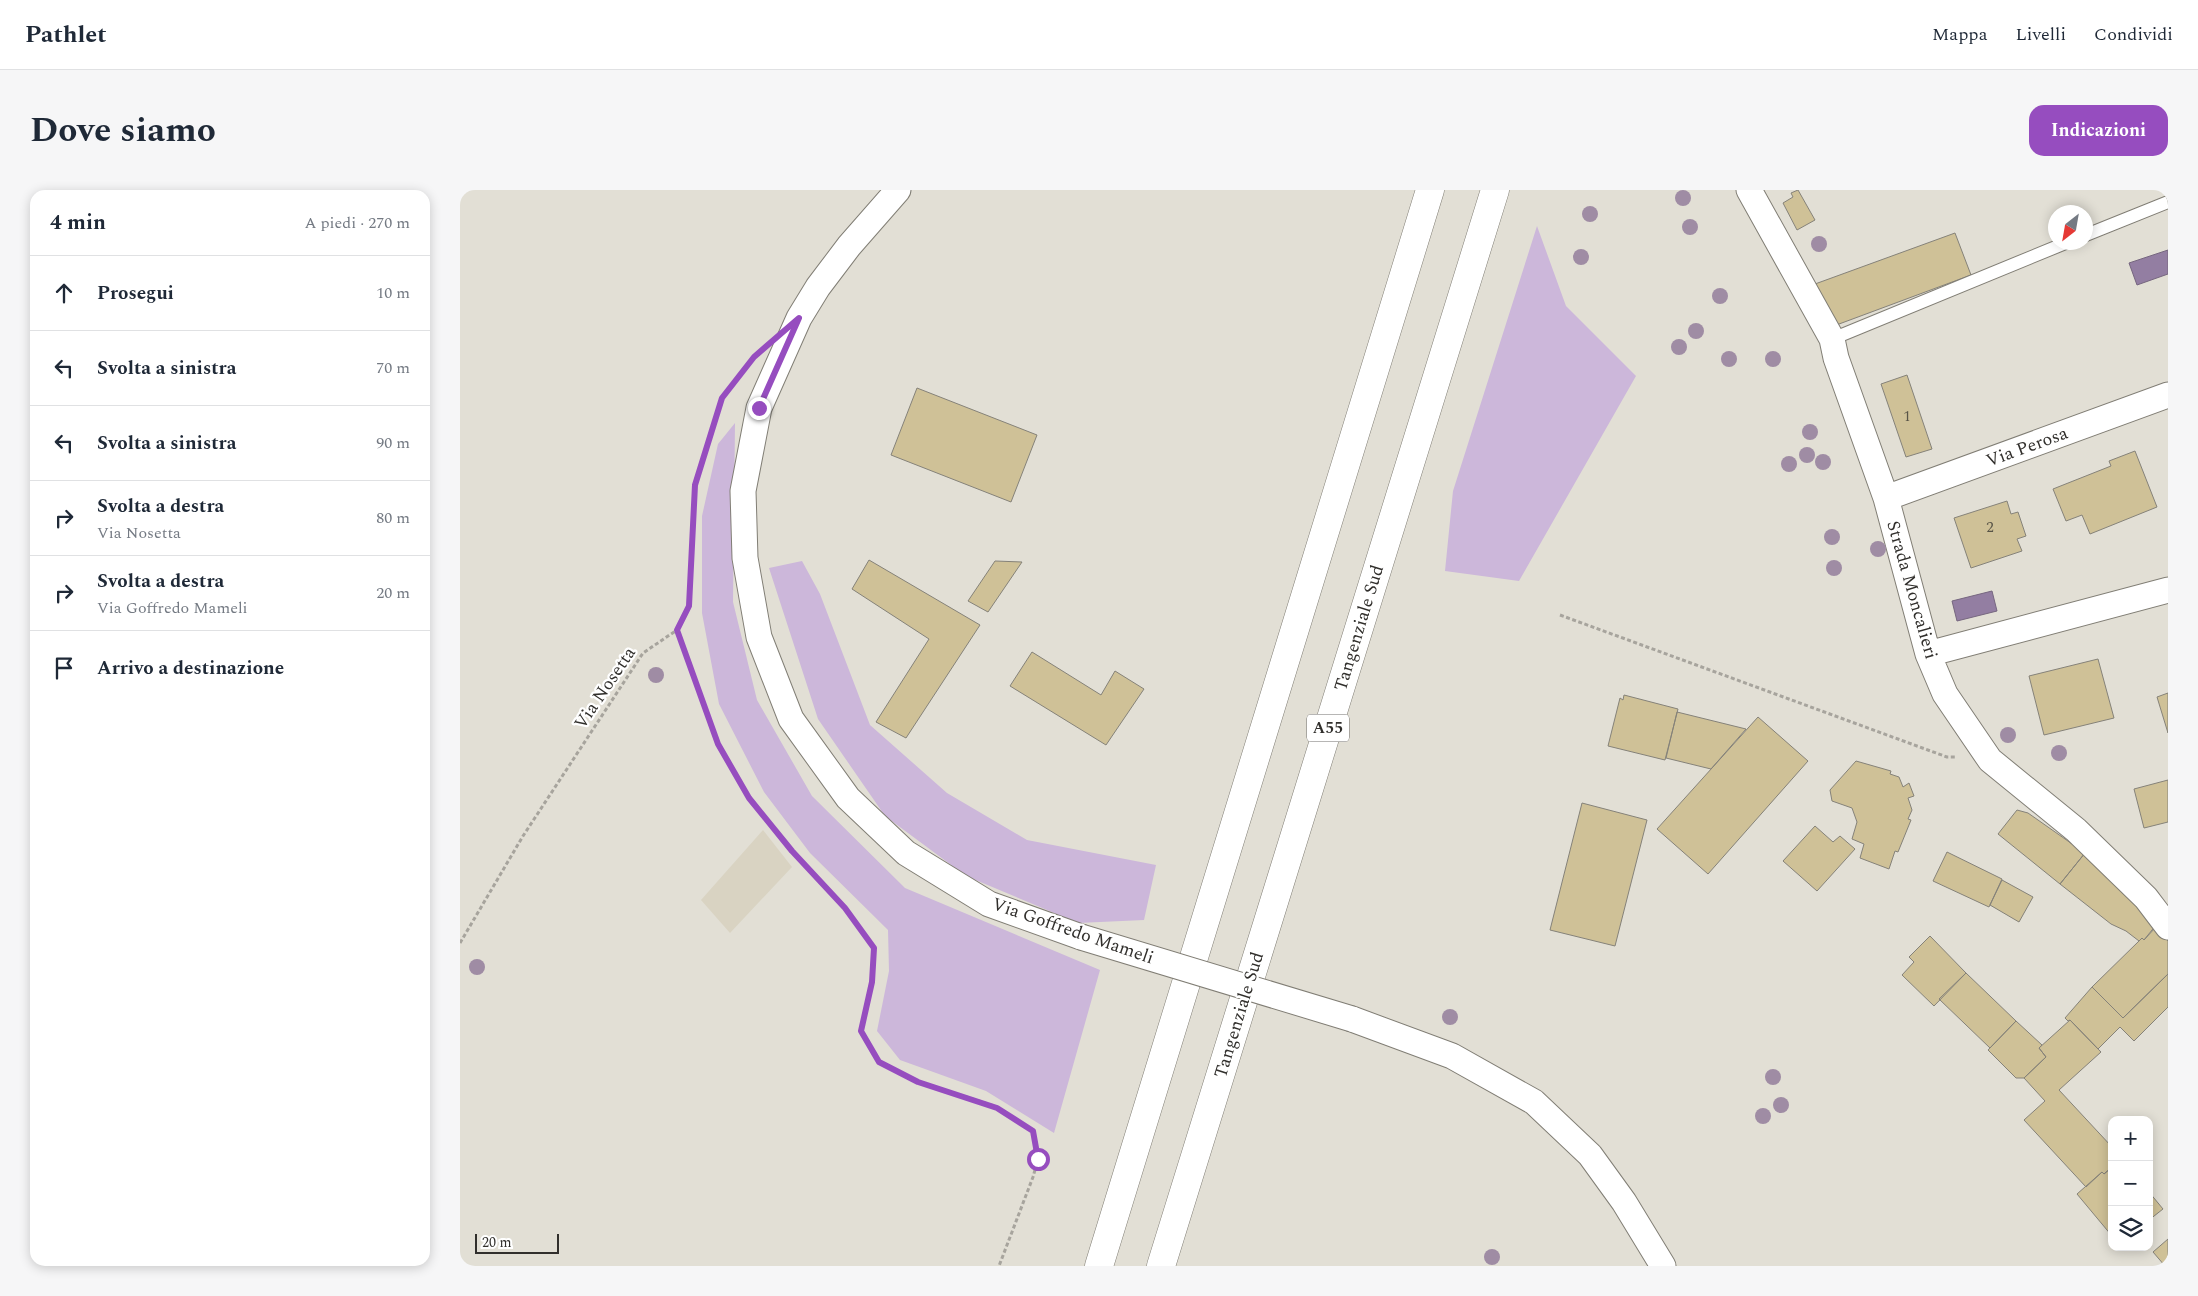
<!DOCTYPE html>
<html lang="it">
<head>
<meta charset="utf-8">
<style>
  body { margin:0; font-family:Spectral,serif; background:#f6f6f7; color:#1f2937 }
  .controls { position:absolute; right:15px; bottom:15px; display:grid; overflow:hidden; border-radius:10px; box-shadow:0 2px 12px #0003 }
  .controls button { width:45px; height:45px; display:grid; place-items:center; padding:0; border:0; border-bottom:1px solid #e0e1e3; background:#fff; color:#1f2937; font:25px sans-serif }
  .compass { position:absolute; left:1588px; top:15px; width:45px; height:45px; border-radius:50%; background:#fff; box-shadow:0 2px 12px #0003; rotate:211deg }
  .scale { position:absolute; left:15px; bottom:12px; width:84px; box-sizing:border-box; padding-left:5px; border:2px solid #312f2c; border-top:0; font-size:14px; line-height:18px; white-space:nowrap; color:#312f2c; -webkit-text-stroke:4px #fff; paint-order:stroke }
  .stop { position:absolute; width:15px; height:15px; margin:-11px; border:4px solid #964dbf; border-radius:50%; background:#fff }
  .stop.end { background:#964dbf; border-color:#fff; box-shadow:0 1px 5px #0008 }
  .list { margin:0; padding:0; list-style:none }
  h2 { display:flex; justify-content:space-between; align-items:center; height:65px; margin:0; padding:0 20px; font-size:21px }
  h2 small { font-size:16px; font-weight:400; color:#747a83 }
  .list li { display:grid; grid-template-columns:32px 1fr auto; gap:15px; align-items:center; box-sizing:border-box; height:75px; padding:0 20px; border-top:1px solid #e0e1e3 }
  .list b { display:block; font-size:19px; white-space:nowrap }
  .list p { margin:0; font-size:16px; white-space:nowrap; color:#747a83 }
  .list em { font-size:16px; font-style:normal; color:#747a83 }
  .icon { flex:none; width:28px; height:28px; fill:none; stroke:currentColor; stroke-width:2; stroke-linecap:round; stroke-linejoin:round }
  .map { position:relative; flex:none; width:1708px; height:1076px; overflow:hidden; border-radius:15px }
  header { display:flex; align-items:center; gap:30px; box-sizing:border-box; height:70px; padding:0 25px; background:#fff; border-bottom:1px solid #e0e1e3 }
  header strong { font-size:24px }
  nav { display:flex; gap:28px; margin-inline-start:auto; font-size:18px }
  .intro { display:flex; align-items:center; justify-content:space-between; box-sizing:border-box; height:120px; padding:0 30px }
  h1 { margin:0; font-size:35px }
  .button { padding:12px 22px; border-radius:15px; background:#964dbf; color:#fff; font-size:18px; font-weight:700 }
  main { display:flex; gap:30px; padding:0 30px }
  aside { flex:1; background:#fff; border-radius:15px; box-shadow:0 2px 12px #0003 }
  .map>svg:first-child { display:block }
</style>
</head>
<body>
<header>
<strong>Pathlet</strong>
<nav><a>Mappa</a><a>Livelli</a><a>Condividi</a></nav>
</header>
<div class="intro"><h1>Dove siamo</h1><a class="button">Indicazioni</a></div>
<main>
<aside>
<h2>4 min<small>A piedi · 270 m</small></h2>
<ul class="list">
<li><svg class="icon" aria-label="ahead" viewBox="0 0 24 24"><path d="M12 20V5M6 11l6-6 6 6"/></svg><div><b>Prosegui</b></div><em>10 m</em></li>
<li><svg class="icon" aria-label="left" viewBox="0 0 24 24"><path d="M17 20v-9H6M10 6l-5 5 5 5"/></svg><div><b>Svolta a sinistra</b></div><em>70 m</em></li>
<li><svg class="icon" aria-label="left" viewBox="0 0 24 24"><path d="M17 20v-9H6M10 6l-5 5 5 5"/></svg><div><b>Svolta a sinistra</b></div><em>90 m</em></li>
<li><svg class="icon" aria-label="right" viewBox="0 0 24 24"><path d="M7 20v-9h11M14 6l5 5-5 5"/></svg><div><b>Svolta a destra</b><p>Via Nosetta</p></div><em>80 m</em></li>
<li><svg class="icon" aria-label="right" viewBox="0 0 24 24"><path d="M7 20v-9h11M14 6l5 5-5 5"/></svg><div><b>Svolta a destra</b><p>Via Goffredo Mameli</p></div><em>20 m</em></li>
<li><svg class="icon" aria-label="arrive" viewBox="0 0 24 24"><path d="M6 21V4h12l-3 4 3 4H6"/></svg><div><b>Arrivo a destinazione</b></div></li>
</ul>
</aside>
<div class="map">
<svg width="1708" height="1076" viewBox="0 0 1708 1076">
  <rect width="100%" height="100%" fill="#e2dfd5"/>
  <path fill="#d9d3c2" d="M303,640L332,677L270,743L241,710Z"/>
  <path fill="#ccb7da" d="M1077,36L1106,116L1176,186L1059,391L985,381L993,301Z
    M275,233L273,412L297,510L352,606L445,698L640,780L594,943L526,901L440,870L417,841L429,781L428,740L350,663L304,602L259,514L242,423V326L258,254Z
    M342,371L360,404L410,535L487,603L567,650L696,675L684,730L618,733L506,686L425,626L358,529L309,378Z"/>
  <path fill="#937ea2" stroke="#76667f" d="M1708,60V84L1677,95L1669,73Z
    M1532,401L1537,421L1497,431L1492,411Z"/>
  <path fill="#cfc197" stroke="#858279" d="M1338,0L1355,30L1337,40L1323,13L1333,7L1331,3Z
    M1495,43L1511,85L1371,137L1355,94Z
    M1447,185L1472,259L1446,267L1421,194Z
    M457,198L577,245L551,312L431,265Z
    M1675,261L1697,317L1630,344L1622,325L1606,331L1593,299L1651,276L1649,271Z
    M1547,311L1551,324L1558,322L1566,346L1557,349L1562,361L1511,378L1494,328Z
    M409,370L520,435L446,548L416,532L469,449L392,399Z
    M535,371L562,372L528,422L508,411Z
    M572,462L641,505L655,481L684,499L646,555L550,496Z
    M1638,469L1654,528L1584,545L1569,486Z
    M1708,503V543L1697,507Z
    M1164,505L1218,519L1205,570L1148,556L1160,508L1163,510Z
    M1217,522L1286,539L1251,579L1206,568Z
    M1298,527L1348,571L1248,684L1197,639Z
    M1396,571L1431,581L1430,584L1439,587L1443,597L1449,593L1454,606L1448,608L1452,620L1448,629L1451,630L1438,662L1435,661L1429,679L1400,668L1404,654L1392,649L1397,632L1392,618L1372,611L1370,600Z
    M1708,590V632L1684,638L1674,599Z
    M1122,613L1187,630L1155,756L1090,740Z
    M1557,620L1568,623L1625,663L1600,694L1538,644Z
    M1355,636L1373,652L1380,646L1395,659L1357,701L1323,671Z
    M1487,662L1542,689L1529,717L1473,691Z
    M1625,663L1696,735L1684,750L1682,748L1679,751L1666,741L1651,734L1600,694Z
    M1542,690L1573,707L1559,732L1530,715Z
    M1695,738L1708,751V784L1663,828L1632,797L1679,751L1682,748L1684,750Z
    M1470,746L1506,783L1474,816L1442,785L1454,772L1449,767Z
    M1506,783L1556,831L1530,858L1479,809Z
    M1708,784V817L1674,851L1660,837L1638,859L1610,830L1608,831L1605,828L1632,797L1663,828Z
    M1610,830L1641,862L1599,900L1652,957V977L1644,984L1642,982L1626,997L1564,930L1585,911L1564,888L1586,867L1579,858Z
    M1556,831L1582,855L1579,858L1586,867L1564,888H1556L1528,860Z
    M1652,977V1046L1617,1004L1642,982L1644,984Z
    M1689,1002L1703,1019L1689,1030Z
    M1708,1049V1076H1705L1693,1062Z"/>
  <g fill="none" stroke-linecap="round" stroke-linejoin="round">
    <defs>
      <path id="service" d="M1626,45L1708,12
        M1372,149L1608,52"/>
      <path id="minor" d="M438,0L389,56L358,97L339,128L299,218L283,301L285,368L299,447L331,529L388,608L446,663L529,714L621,747
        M1289,0L1372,149L1376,168L1426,308L1468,464L1485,504L1530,570L1616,640L1686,708L1708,737
        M1426,308L1708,205
        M1468,464L1708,400
        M892,829L992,866L1074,912L1130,965L1164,1012L1203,1076"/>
      <path id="motorway" d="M639,1076L970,0
        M701,1076L1035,0"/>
    </defs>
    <use href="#service" stroke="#817e75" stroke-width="14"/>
    <use href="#minor" stroke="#817e75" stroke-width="27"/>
    <use href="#motorway" stroke="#817e75" stroke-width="29"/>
    <path stroke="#a7a49d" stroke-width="3" stroke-dasharray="4 2.5" stroke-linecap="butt" d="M1100,425L1487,567H1497
      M217,440L258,554L289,608L332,661L385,718L414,758L412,792L401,841L419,872L457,891L537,917L573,941L578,969L573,987L539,1076
      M0,753L63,646L183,463L217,440L229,415L235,295L262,208L286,178"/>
    <use href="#service" stroke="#fff" stroke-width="12"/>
    <use href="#minor" stroke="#fff" stroke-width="25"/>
    <use href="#motorway" stroke="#fff" stroke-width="28"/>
    <defs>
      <path id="minor-bridge" d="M621,747L892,829"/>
    </defs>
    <use href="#minor-bridge" stroke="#817e75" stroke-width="27" stroke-linecap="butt"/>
    <use href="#minor-bridge" stroke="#fff" stroke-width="25"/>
  </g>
  <g fill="#9f8ca4">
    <circle cx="1223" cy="8" r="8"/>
    <circle cx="1130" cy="24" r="8"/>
    <circle cx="1230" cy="37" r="8"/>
    <circle cx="1359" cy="54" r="8"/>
    <circle cx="1121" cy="67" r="8"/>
    <circle cx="1260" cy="106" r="8"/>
    <circle cx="1236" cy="141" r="8"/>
    <circle cx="1219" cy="157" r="8"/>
    <circle cx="1269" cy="169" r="8"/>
    <circle cx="1313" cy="169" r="8"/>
    <circle cx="1350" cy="242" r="8"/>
    <circle cx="1347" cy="265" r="8"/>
    <circle cx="1363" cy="272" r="8"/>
    <circle cx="1329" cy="274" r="8"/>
    <circle cx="1372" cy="347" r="8"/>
    <circle cx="1418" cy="359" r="8"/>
    <circle cx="1374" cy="378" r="8"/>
    <circle cx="196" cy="485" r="8"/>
    <circle cx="1548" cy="545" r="8"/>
    <circle cx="1599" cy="563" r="8"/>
    <circle cx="17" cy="777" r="8"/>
    <circle cx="990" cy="827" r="8"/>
    <circle cx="1313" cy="887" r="8"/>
    <circle cx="1321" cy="915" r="8"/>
    <circle cx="1303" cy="926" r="8"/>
    <circle cx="1032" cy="1067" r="8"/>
  </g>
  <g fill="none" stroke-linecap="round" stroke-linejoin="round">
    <path stroke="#964dbf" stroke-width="6" d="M299,218L339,128L294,167L262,208L235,295L229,416L217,440L258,554L289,608L332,661L385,718L414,758L412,792L401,841L419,872L458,892L537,918L573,941L578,969"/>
  </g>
  <g text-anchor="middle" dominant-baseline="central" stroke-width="4.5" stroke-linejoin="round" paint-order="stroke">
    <g font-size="15" fill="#585447">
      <text x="1447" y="226">1</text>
      <text x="1530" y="337">2</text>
    </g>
    <rect fill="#fff" stroke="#6f6d6b" stroke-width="1" x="847" y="524.5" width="42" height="27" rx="4"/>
    <g font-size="16" font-weight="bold" fill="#312f2c">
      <text x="868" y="538">A55</text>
    </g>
    <g font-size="18" fill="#312f2c" stroke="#fff">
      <text transform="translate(1567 257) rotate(-20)">Via Perosa</text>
      <text transform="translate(1452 400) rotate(74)">Strada Moncalieri</text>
      <text transform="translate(899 438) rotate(-73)">Tangenziale Sud</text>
      <text transform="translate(145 498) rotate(-56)">Via Nosetta</text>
      <text transform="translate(613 741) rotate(19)">Via Goffredo Mameli</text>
      <text transform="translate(779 825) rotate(-73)">Tangenziale Sud</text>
    </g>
  </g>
</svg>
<div class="controls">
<button>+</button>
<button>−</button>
<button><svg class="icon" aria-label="layers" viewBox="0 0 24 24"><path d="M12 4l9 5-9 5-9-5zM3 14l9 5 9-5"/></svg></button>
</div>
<svg class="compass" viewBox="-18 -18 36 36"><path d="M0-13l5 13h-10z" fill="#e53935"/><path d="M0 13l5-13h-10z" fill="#747a83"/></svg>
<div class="scale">20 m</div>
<div class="stop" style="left:578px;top:969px"></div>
<div class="stop end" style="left:299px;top:218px"></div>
</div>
</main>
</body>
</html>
